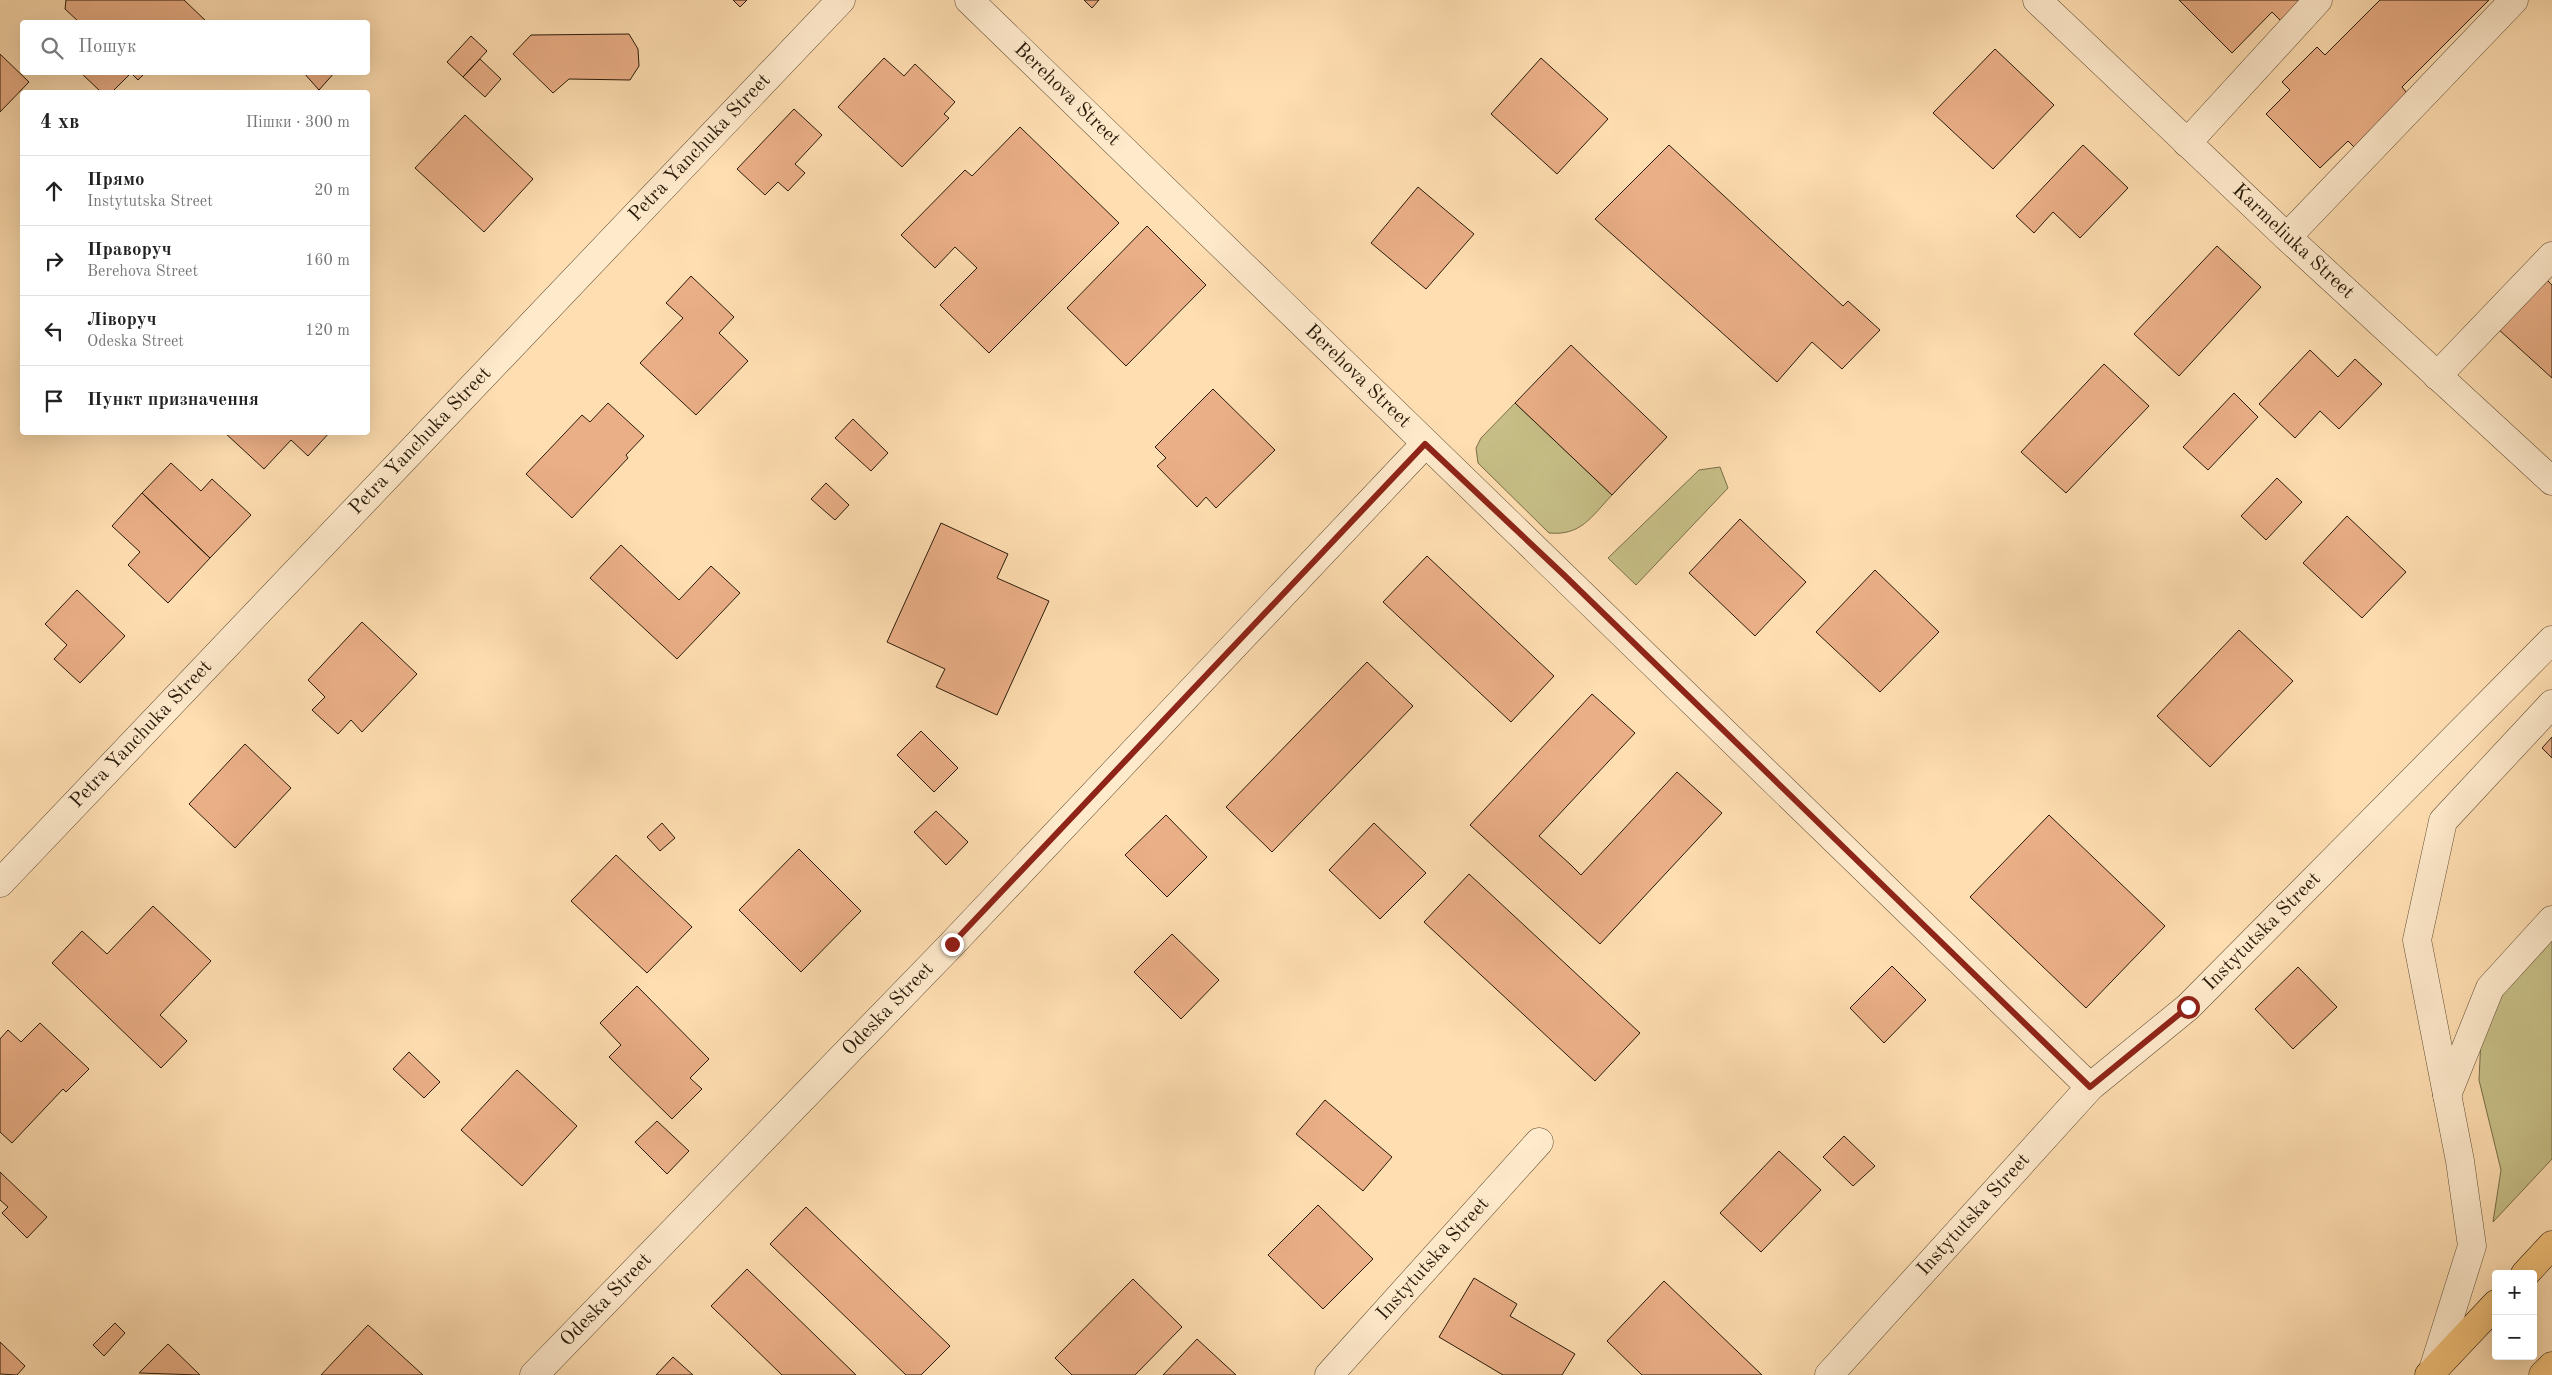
<!DOCTYPE html>
<html lang="uk">
<head>
<meta charset="utf-8">
<style>
  body { margin:0; font-family:"Old Standard TT",serif; background:#f2f2f2; color:#222 }
  .controls { position:absolute; right:15px; bottom:15px; display:grid; overflow:hidden; border-radius:5px; box-shadow:0 5px 20px #0002 }
  .controls button { width:45px; height:45px; display:grid; place-items:center; padding:0; border:0; border-bottom:1px solid #e0e0e0; background:#fff; color:#222; font:25px sans-serif }
  .stop { position:absolute; width:15px; height:15px; margin:-11px; border:4px solid #8f2418; border-radius:50%; background:#fff }
  .stop.end { background:#8f2418; border-color:#fff; box-shadow:0 1px 5px #0008 }
  .list { margin:0; padding:0; list-style:none }
  h2 { display:flex; justify-content:space-between; align-items:center; height:65px; margin:0; padding:0 20px; font-size:21px }
  h2 small { font-size:16px; font-weight:400; color:#767676 }
  .list li { display:grid; grid-template-columns:32px 1fr auto; gap:15px; align-items:center; box-sizing:border-box; height:70px; padding:0 20px; border-top:1px solid #e0e0e0 }
  .list b { display:block; font-size:19px; white-space:nowrap }
  .list p { margin:0; font-size:16px; white-space:nowrap; color:#767676 }
  .list em { font-size:16px; font-style:normal; color:#767676 }
  .icon { flex:none; width:28px; height:28px; fill:none; stroke:currentColor; stroke-width:2; stroke-linecap:round; stroke-linejoin:round }
  .map { position:relative; flex:none; width:2552px; height:1375px; overflow:hidden }
  .search { position:absolute; background:#fff; box-shadow:0 5px 20px #0002; left:20px; top:20px; width:350px; height:55px; display:flex; align-items:center; gap:12px; box-sizing:border-box; padding:0 18px; border-radius:5px; color:#767676; font-size:19px }
  .panel { position:absolute; background:#fff; box-shadow:0 5px 20px #0002; left:20px; top:90px; width:350px; height:345px; border-radius:5px }
  .map>svg:first-child { display:block }
</style>
</head>
<body>
<div class="map">
<svg width="2552" height="1375" viewBox="0 0 2552 1375">
  <rect width="100%" height="100%" fill="#ffdeb1"/>
  <filter id="stains"><feTurbulence type="fractalNoise" baseFrequency=".004" numOctaves="4"/><feColorMatrix values="0 0 0 0 .2 0 0 0 0 .09 0 0 0 0 .02 0 0 0 .5 -.17"/></filter>
  <radialGradient id="worn" r=".72"><stop offset=".6" stop-color="#630" stop-opacity="0"/><stop offset="1" stop-color="#630" stop-opacity=".3"/></radialGradient>
  <path fill="#c7bf87" stroke="#786d48" d="M1515,403L1612,495C1591,517 1581,536 1549,533L1478,463L1476,448L1481,438Z
    M1720,467L1728,488L1636,585L1608,558L1699,470Z
    M2552,940V1159L2493,1222L2501,1170L2479,1080L2481,1038L2498,998Z"/>
  <path fill="#ebaf87" stroke="#281b09" d="M66,0H184L207,22H79L65,9Z
    M733,0H747L740,7Z
    M1084,0H1099L1092,8Z
    M2179,0H2301L2281,21L2272,12L2232,53Z
    M2380,0H2489L2402,87L2407,93L2354,147L2348,141L2320,168L2266,114L2290,90L2282,82L2317,47L2325,55Z
    M629,34L638,49L639,66L630,80L569,79L553,93L513,54L531,35Z
    M471,36L487,51L463,77L447,62Z
    M1995,49L2054,105L1993,169L1933,113Z
    M0,54L29,82L0,112Z
    M884,58L904,76L915,64L955,102L944,114L949,118L902,167L838,107Z
    M1541,58L1608,119L1557,174L1491,114Z
    M480,59L501,79L485,97L463,77Z
    M80,72H146L138,80L131,73L112,92H101Z
    M303,72H335L319,90Z
    M794,109L822,135L795,164L805,173L788,191L778,182L765,195L737,169Z
    M465,115L533,179L484,232L415,168Z
    M1020,127L1119,223L989,353L940,305L977,268L955,247L935,268L901,235L965,170L972,176Z
    M1669,145L1843,306L1848,301L1880,330L1842,369L1812,342L1777,382L1595,219Z
    M2083,145L2128,188L2080,238L2053,212L2034,233L2016,216Z
    M1418,187L1474,234L1426,289L1371,243Z
    M1147,226L1206,285L1126,366L1067,308Z
    M2217,246L2261,287L2179,376L2134,334Z
    M691,276L734,317L719,333L748,361L696,415L640,363L683,318L666,303Z
    M2544,277L2552,285V378L2497,328Z
    M1571,345L1667,437L1612,495L1515,403Z
    M2310,350L2338,377L2355,359L2382,384L2339,429L2320,411L2295,438L2259,404Z
    M2104,364L2149,406L2066,493L2021,452Z
    M1213,389L1275,450L1216,508L1206,497L1197,507L1157,466L1166,458L1155,447Z
    M2234,393L2258,417L2208,470L2183,447Z
    M608,403L644,436L626,455L628,458L572,518L526,474L582,415L590,422Z
    M853,419L888,453L871,471L835,438Z
    M224,432H330L308,456L291,440L264,469Z
    M171,463L201,491L212,479L251,515L210,558L142,493Z
    M2277,478L2302,502L2266,540L2241,516Z
    M826,483L849,505L835,520L811,499Z
    M142,493L210,558L168,603L128,565L140,552L112,526Z
    M2347,516L2406,572L2362,618L2303,563Z
    M1740,519L1806,582L1755,636L1689,573Z
    M941,523L1008,554L997,578L1049,601L997,715L936,687L945,669L887,642Z
    M621,545L679,600L711,566L740,593L677,659L590,578Z
    M1427,556L1554,676L1511,722L1383,602Z
    M1875,570L1939,632L1880,692L1816,632Z
    M77,590L125,636L80,683L54,659L67,645L45,624Z
    M362,622L417,674L362,732L351,720L338,734L312,710L325,697L308,680Z
    M2239,630L2293,681L2210,767L2157,716Z
    M1367,662L1413,706L1272,852L1226,807Z
    M1592,694L1635,733L1539,836L1571,865L1581,875L1677,772L1722,813L1600,944L1470,825Z
    M921,731L958,768L934,792L897,755Z
    M2552,737V758L2542,748Z
    M245,744L291,788L235,848L189,804Z
    M936,811L968,842L946,865L914,832Z
    M1166,815L1207,857L1167,897L1125,855Z
    M2049,815L2165,926L2086,1008L1970,897Z
    M662,823L675,838L660,851L647,837Z
    M1374,823L1426,873L1380,919L1329,870Z
    M799,849L861,911L801,972L739,910Z
    M616,855L692,927L647,973L571,901Z
    M1469,874L1640,1033L1595,1081L1424,922Z
    M153,906L211,961L160,1015L187,1041L161,1068L52,963L82,931L107,954Z
    M1172,934L1219,980L1181,1019L1134,972Z
    M1892,966L1926,1000L1884,1043L1850,1008Z
    M2298,967L2337,1007L2293,1049L2255,1009Z
    M637,986L709,1059L690,1078L702,1089L672,1119L609,1057L621,1045L600,1023Z
    M40,1023L89,1069L66,1092L63,1089L12,1143L0,1132V1039L8,1030L21,1042Z
    M409,1052L440,1082L424,1098L393,1069Z
    M517,1070L577,1126L522,1186L461,1130Z
    M1325,1100L1392,1157L1363,1191L1296,1134Z
    M657,1121L689,1151L667,1174L635,1142Z
    M1844,1136L1875,1166L1853,1186L1823,1157Z
    M1779,1151L1821,1190L1761,1252L1720,1213Z
    M0,1172L47,1217L27,1238L2,1213L8,1207L0,1200Z
    M1318,1205L1373,1259L1323,1309L1268,1255Z
    M806,1207L950,1346L921,1375H906L770,1244Z
    M747,1269L856,1375H782L711,1306Z
    M1474,1278L1517,1304L1510,1316L1575,1354L1562,1375H1503L1439,1337Z
    M1133,1279L1182,1327L1135,1375H1072L1055,1358Z
    M1664,1281L1762,1375H1642L1607,1341Z
    M115,1323L125,1333L104,1356L93,1345Z
    M368,1325L423,1375H321Z
    M1197,1339L1236,1375H1163Z
    M0,1342L25,1366L17,1375L0,1374Z
    M168,1344L200,1375L139,1373Z
    M673,1357L693,1375H656Z"/>
  <g fill="none" stroke-linecap="round" stroke-linejoin="round">
    <defs>
      <g id="minor">
        <path id="s1" d="M969,0L2090,1087"/>
        <path id="s2" d="M2037,0L2287,237L2552,481"/>
        <path d="M2187,143L2318,0"/>
        <path d="M2287,237L2514,0"/>
        <path d="M2437,376L2552,256"/>
        <path id="s3" d="M0,883L841,0"/>
        <path d="M2447,1095L2490,988L2552,920"/>
        <path d="M2433,1370L2472,1246L2460,1161L2417,940L2443,821L2552,704"/>
        <path id="s4" d="M534,1375L952,944L1425,444"/>
        <path id="s5" d="M1329,1375L1539,1142"/>
        <path id="s6" d="M1829,1375L2090,1087L2188,1007L2552,640"/>
      </g>
      <path id="highway" d="M2525,1274L2552,1245
        M2429,1375L2496,1304
        M2543,1375L2552,1366"/>
    </defs>
    <use href="#minor" stroke="#5e4c33" stroke-width="29"/>
    <use href="#highway" stroke="#281b09" stroke-width="29"/>
    <use href="#minor" stroke="#ffeacc" stroke-width="28"/>
    <use href="#highway" stroke="#f0bf78" stroke-width="28"/>
  </g>
  <g fill="none" stroke-linecap="round" stroke-linejoin="round">
    <path stroke="#8f2418" stroke-width="6" d="M952,944L1425,444L1565,576L2090,1087L2188,1007"/>
  </g>
  <g text-anchor="middle" dominant-baseline="central" stroke-width="4" stroke-linejoin="round" paint-order="stroke">
    <g font-size="20" fill="#281b09" stroke="#ffeacc">
      <text stroke="none"><textPath href="#s1" startOffset="136">Berehova Street</textPath></text>
      <text stroke="none"><textPath href="#s3" startOffset="1015">Petra Yanchuka Street</textPath></text>
      <text stroke="none"><textPath href="#s2" startOffset="352">Karmeliuka Street</textPath></text>
      <text stroke="none"><textPath href="#s1" startOffset="541">Berehova Street</textPath></text>
      <text stroke="none"><textPath href="#s3" startOffset="610">Petra Yanchuka Street</textPath></text>
      <text stroke="none"><textPath href="#s3" startOffset="205">Petra Yanchuka Street</textPath></text>
      <text stroke="none"><textPath href="#s6" startOffset="621">Instytutska Street</textPath></text>
      <text stroke="none"><textPath href="#s4" startOffset="509">Odeska Street</textPath></text>
      <text stroke="none"><textPath href="#s6" startOffset="216">Instytutska Street</textPath></text>
      <text stroke="none"><textPath href="#s5" startOffset="156">Instytutska Street</textPath></text>
      <text stroke="none"><textPath href="#s4" startOffset="104">Odeska Street</textPath></text>
    </g>
  </g>
  <rect width="100%" height="100%" filter="url(#stains)"/>
  <rect width="100%" height="100%" fill="url(#worn)"/>
</svg>
<div class="controls">
<button>+</button>
<button>−</button>
</div>
<div class="stop" style="left:2188px;top:1007px"></div>
<div class="stop end" style="left:952px;top:944px"></div>
<div class="search"><svg class="icon" aria-label="search" viewBox="0 0 24 24"><circle cx="10" cy="10" r="6"/><path d="M15 15l6 6"/></svg>Пошук</div>
<section class="panel">
<h2>4 хв<small>Пішки · 300 m</small></h2>
<ul class="list">
<li><svg class="icon" aria-label="ahead" viewBox="0 0 24 24"><path d="M12 20V5M6 11l6-6 6 6"/></svg><div><b>Прямо</b><p>Instytutska Street</p></div><em>20 m</em></li>
<li><svg class="icon" aria-label="right" viewBox="0 0 24 24"><path d="M7 20v-9h11M14 6l5 5-5 5"/></svg><div><b>Праворуч</b><p>Berehova Street</p></div><em>160 m</em></li>
<li><svg class="icon" aria-label="left" viewBox="0 0 24 24"><path d="M17 20v-9H6M10 6l-5 5 5 5"/></svg><div><b>Ліворуч</b><p>Odeska Street</p></div><em>120 m</em></li>
<li><svg class="icon" aria-label="arrive" viewBox="0 0 24 24"><path d="M6 21V4h12l-3 4 3 4H6"/></svg><div><b>Пункт призначення</b></div></li>
</ul>
</section>
</div>
</body>
</html>
